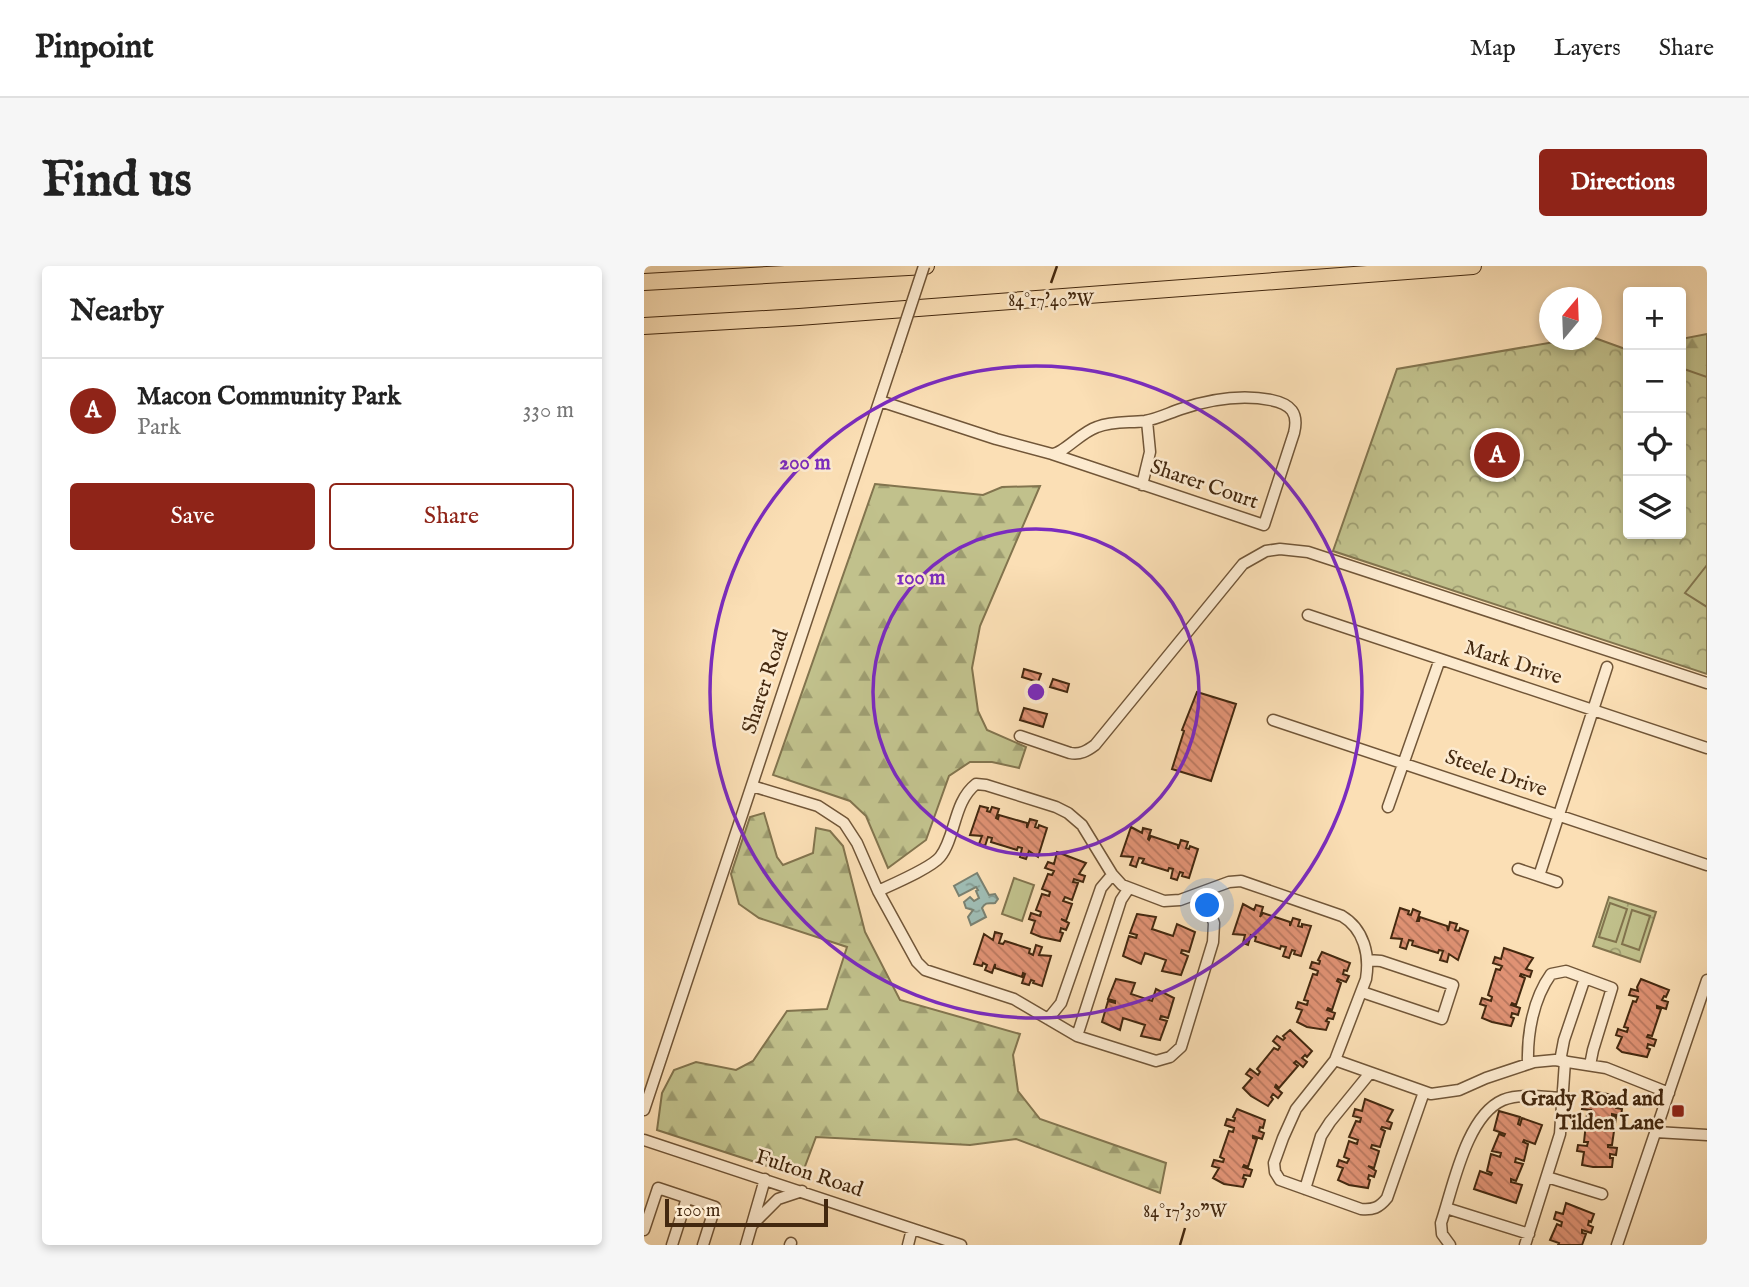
<!DOCTYPE html>
<html lang="en">
<head>
<meta charset="utf-8">
<style>
  body { margin:0; font-family:"IM FELL English",serif; background:#f6f6f6; color:#222 }
  .controls { position:absolute; right:21px; top:21px; display:grid; overflow:hidden; border-radius:7px; box-shadow:0 4px 10px #0003 }
  .controls button { width:63px; height:63px; display:grid; place-items:center; padding:0; border:0; border-bottom:2px solid #e0e0e0; background:#fff; color:#222; font:35px sans-serif }
  .compass { position:absolute; left:895px; top:21px; width:63px; height:63px; border-radius:50%; background:#fff; box-shadow:0 4px 10px #0003; rotate:19deg }
  .scale { position:absolute; left:21px; bottom:18px; width:163px; box-sizing:border-box; padding-left:7px; border:4px solid #43280f; border-top:0; font-size:19px; line-height:24px; white-space:nowrap; color:#43280f; -webkit-text-stroke:5px #fceacf; paint-order:stroke }
  .you { position:absolute; left:564px; top:640px; width:24px; height:24px; margin:-18px; border:5px solid #fff; border-radius:50%; background:#1a73e8; box-shadow:0 0 0 10px #1a73e833 }
  .badge { display:grid; place-items:center; width:46px; height:46px; border-radius:50%; background:#8f2418; color:#fff; font-size:23px; font-weight:700 }
  .pin { position:absolute; translate:-50% -50%; border:4px solid #fff; box-shadow:0 2px 7px #0006 }
  .list { margin:0; padding:0; list-style:none }
  h2 { display:flex; justify-content:space-between; align-items:center; height:91px; margin:0; padding:0 28px; font-size:30px }
  h2 small { font-size:23px; font-weight:400; color:#767676 }
  .list li { display:grid; grid-template-columns:46px 1fr auto; gap:21px; align-items:center; box-sizing:border-box; height:105px; padding:0 28px; border-top:2px solid #e0e0e0 }
  .list b { display:block; font-size:26px; white-space:nowrap }
  .list p { margin:0; font-size:23px; white-space:nowrap; color:#767676 }
  .list em { font-size:23px; font-style:normal; color:#767676 }
  .actions { display:flex; gap:14px; padding:21px 28px }
  .actions a { flex:1; padding:16px 0; border:2px solid #8f2418; border-radius:7px; text-align:center; font-size:24px; color:#8f2418 }
  .actions .main { background:#8f2418; color:#fff }
  .icon { flex:none; width:38px; height:38px; fill:none; stroke:currentColor; stroke-width:2; stroke-linecap:round; stroke-linejoin:round }
  .map { position:relative; flex:none; width:1063px; height:979px; overflow:hidden; border-radius:7px }
  header { display:flex; align-items:center; gap:42px; box-sizing:border-box; height:98px; padding:0 35px; background:#fff; border-bottom:2px solid #e0e0e0 }
  header strong { font-size:33px }
  nav { display:flex; gap:38px; margin-inline-start:auto; font-size:24px }
  .intro { display:flex; align-items:center; justify-content:space-between; box-sizing:border-box; height:168px; padding:0 42px }
  h1 { margin:0; font-size:49px }
  .button { padding:18px 32px; border-radius:7px; background:#8f2418; color:#fff; font-size:24px; font-weight:700 }
  main { display:flex; gap:42px; padding:0 42px }
  aside { flex:1; background:#fff; border-radius:7px; box-shadow:0 4px 10px #0003 }
  .map>svg:first-child { display:block }
</style>
</head>
<body>
<header>
<strong>Pinpoint</strong>
<nav><a>Map</a><a>Layers</a><a>Share</a></nav>
</header>
<div class="intro"><h1>Find us</h1><a class="button">Directions</a></div>
<main>
<aside>
<h2>Nearby<small></small></h2>
<ul class="list">
<li><span class="badge">A</span><div><b>Macon Community Park</b><p>Park</p></div><em>330 m</em></li>
</ul>
<div class="actions"><a class="main">Save</a><a>Share</a></div>
</aside>
<div class="map">
<svg width="1063" height="979" viewBox="0 0 1063 979">
  <defs>
    <pattern id="forest-firs" width="22" height="20" patternUnits="userSpaceOnUse" patternTransform="scale(1.75)"><rect width="22" height="20" fill="#c1c18c"/><path d="M5 1l3.5 6h-7zM16 11l3.5 6h-7z" fill="#9e9d71"/></pattern>
    <pattern id="park-crowns" width="20" height="18" patternUnits="userSpaceOnUse" patternTransform="scale(1.75)"><rect width="20" height="18" fill="#c1c18c"/><path d="M2 6a3 3 0 1 1 6 0M12 15a3 3 0 1 1 6 0" fill="none" stroke="#9e9d71"/></pattern>
    <pattern id="water-ripples" width="26" height="14" patternUnits="userSpaceOnUse" patternTransform="scale(1.75)"><rect width="26" height="14" fill="#9fbcb3"/><path d="M2 4q2-2 4 0t4 0M15 11q2-2 4 0t4 0" fill="none" stroke="#839990"/></pattern>
    <pattern id="building-back-hatch" width="6" height="6" patternUnits="userSpaceOnUse" patternTransform="scale(1.75)"><rect width="6" height="6" fill="#e09274"/><path d="M-1 5l2 2M0 0l6 6M5-1l2 2" fill="none" stroke="#b7775e"/></pattern>
  </defs>
  <rect width="100%" height="100%" fill="#fbdfb5"/>
  <filter id="stains"><feTurbulence type="fractalNoise" baseFrequency=".00286" numOctaves="4"/><feColorMatrix values="0 0 0 0 .2 0 0 0 0 .09 0 0 0 0 .02 0 0 0 .5 -.17"/></filter>
  <radialGradient id="worn" r=".72"><stop offset=".6" stop-color="#630" stop-opacity="0"/><stop offset="1" stop-color="#630" stop-opacity=".3"/></radialGradient>
  <path fill="url(#forest-firs)" stroke="#82744e" stroke-width="2" d="M1063,68V273L1037,268V73Z
    M231,218L339,229L358,221L396,220L336,360L328,402L334,445L343,464L382,481L375,502L348,496H326L305,510L282,574L244,602L222,550L206,535L129,509Z
    M120,547L133,591L139,599L169,587L172,562L186,565L199,580L221,666L256,734L376,768L369,789L374,825L396,853L522,897L516,927L372,873L326,879L172,871L157,911L13,864L18,827L30,804L52,796L92,804L109,795L143,745L183,743L203,681L115,652L95,638L87,608L106,551Z"/>
  <path fill="url(#park-crowns)" stroke="#82744e" stroke-width="2" d="M948,71L984,84V268H1037V102L1063,111V408L689,285L753,103L922,74H948Z
    M965,631L1012,646L996,696L949,680Z"/>
  <path fill="#c1c18c" stroke="#82744e" stroke-width="2" d="M1063,299V341L1041,327Z
    M370,612L390,619L378,655L358,648Z
    M966,637L983,643L972,676L955,671Z
    M988,644L1006,650L995,684L978,678Z"/>
  <path fill="url(#water-ripples)" stroke="#7a8171" stroke-width="2" d="M333,607L345,629L351,628L354,633L351,637C346,638 342,635 338,642L342,651L327,659L324,651L329,644L322,642L320,636L326,631L330,635L335,632L332,625L334,624L332,621L315,630L310,620Z"/>
  <path fill="url(#building-back-hatch)" stroke="#43280f" stroke-width="2" d="M380,403L397,408L394,416L378,411Z
    M409,413L425,418L423,426L406,421Z
    M553,426L592,438L567,515L528,503L540,465L538,464Z
    M380,442L403,448L399,461L376,454Z
    M336,540L344,542L343,545L346,546L348,541L355,543L352,552L354,553L355,549L383,557V562L386,553L393,555L391,561L394,562L395,559L403,562L394,591L385,585L382,593L376,591L378,582L374,581L373,584L347,576L348,572L344,571L341,580L335,578L338,570L326,569Z
    M487,561L498,567L499,562L507,564L504,573L505,574L507,570L534,579V583L537,574L544,576L542,582L545,583L546,580L554,583L545,612L538,610L539,607L536,606L533,614L527,612L529,603L525,602L524,605L498,597L500,593L495,592L492,601L486,599L489,591L477,590Z
    M413,586L442,597L435,608L441,610L439,616L430,613L429,616L434,617L428,634L421,631L419,635L428,638L422,655L417,653L425,657L422,664L417,662L416,666L419,667L416,675L397,671L387,667L391,655L385,653L387,647L396,650L397,646L392,644L398,628L405,630L406,626L398,623L404,608L408,609L410,605L401,602L404,596L410,598Z
    M599,638L610,644L612,639L619,641L616,651L619,647L646,656V660L649,652L656,654L654,660L658,661V658L667,660L657,690L650,688L651,685L648,684L645,692L639,690L642,681L637,680L636,683L611,675L612,671L607,669L604,679L599,677L601,669L589,668Z
    M756,642L765,645L764,648L767,649L769,643L776,646L773,655H775L776,651L803,660L804,665L806,656L813,658L811,664L815,665L816,662L824,665L814,694L805,688L803,696L796,694L799,685L795,684L794,687L768,679L769,675L765,674L762,683L756,681L758,673L747,672Z
    M493,648L512,651L508,663L529,670L533,658L551,666L545,686L538,684L537,687L544,690L537,709L518,705L522,694L501,687L497,698L479,690L485,670L492,672L493,669L486,667Z
    M351,666L358,668L355,677L359,678L361,675L386,683L385,687L389,689L392,679L398,681L395,689L407,690L398,720L389,717L390,715L387,714L385,719L378,717L381,708L379,707L378,711L351,702V698L348,707L341,704L343,699L339,697L338,700L330,698L340,668L349,674Z
    M860,682L889,692L882,703L888,705L886,711L877,708L876,710L881,712L872,739L868,737L867,739L876,742L874,749L868,747L867,751L870,752L867,760L848,756L838,752L842,740L836,738L838,732L847,735L848,731L844,729L852,703L856,704L858,700L849,697L851,691L857,693Z
    M678,686L706,697L703,705L700,704L699,708L705,710L702,716L694,713L693,715L697,717L688,744L684,742L683,744L691,747L689,753L684,752L682,755L685,756L682,764L663,761L653,756L658,744L652,742L654,736L663,739L664,735L660,734L669,708L673,709L674,705L666,702L668,696L675,698L676,695L674,694Z
    M472,713L491,717L487,728L508,735L512,723L530,732L524,752L517,750L516,753L523,755L516,774L497,770L501,759L479,752L476,764L458,756L464,735L471,737V735L464,733Z
    M997,713L1025,724L1022,731L1020,730L1018,734L1024,736L1022,743L1013,740V742L1017,743L1008,770L1004,769L1003,771L1012,774L1010,780L1004,778L1003,782L1006,783L1003,791L978,786L973,782L978,771L972,769L974,763L983,766L984,762L980,761L989,735L992,736L994,731L985,729L987,723L994,725L993,721Z
    M646,764L668,785L663,791L661,789L658,792L663,796L659,801L652,795L650,797L654,800L635,822L632,819L631,821L638,827L634,832L629,828L627,831L629,833L624,840L607,830L599,822L608,812L602,808L606,803L614,809L616,806L613,803L630,782L634,784L636,781L629,775L633,770L639,774L641,772L639,770Z
    M946,825L976,830L975,839L972,838V842L978,843L977,850L968,848V850L972,851L968,879H964V881L973,882L972,889L966,888V892H969L968,901H949L938,899L940,886L933,885L934,879L943,880L944,876H940L943,848L947,849V844L938,843L939,837L946,838Z
    M721,833L749,844L743,855L748,857L746,863L738,861L737,863L741,865L736,881L728,879L727,882L735,885L730,902L724,900L732,905L730,911L725,909L724,913L726,914L724,922L705,919L694,914L699,902L693,900L695,894L703,897L705,893L700,891L705,875L713,878L714,874L705,871L712,855L716,856L717,852L709,850L711,843L718,845Z
    M593,843L621,854L619,862L616,861L615,865L620,867L618,873L609,870V872L613,873L604,901L600,899L599,901L608,904L606,910L600,909L599,912L602,913L599,921L580,918L569,912L575,902L568,900L570,894L579,896L580,893L576,891L585,865L589,866L590,862L581,859L583,853L590,855L591,852L589,851Z
    M855,845L876,851L874,858L876,859L878,852L898,859L891,878L880,874L879,876L884,878L880,895L872,892L871,896L879,898L872,915L867,913V916L878,919L872,937L830,923L836,905L847,909L848,907L843,905L847,888L856,891L857,887L848,885L855,868L860,870L861,868L850,864Z
    M922,937L950,948L947,956L945,955L944,959L949,961L947,967L938,964V967L942,968L938,979H914L915,977L906,974L913,958L917,960L918,956L910,953L912,946L919,948Z"/>
  <g fill="none" stroke-linecap="round" stroke-linejoin="round">
    <defs>
      <path id="minor" d="M236,135L352,173L408,188L620,259L650,167C655,147 647,138 627,134C596,128 567,133 537,143C525,147 513,153 501,155C485,157 469,155 453,161C437,166 419,188 408,188
        M498,219L506,186L503,155
        M664,349L1063,482
        M629,454L1063,599
        M376,470L426,487C436,489 443,485 451,479L599,298L622,285L636,283L664,286L1063,417
        M108,520L174,540L200,557L213,577L234,625L273,696L281,704L370,733L433,770L512,795L526,791L537,781L569,676L570,657L558,626
        M744,541L796,393
        M874,603L913,616
        M895,610L963,401
        M234,625C249,618 287,602 296,591C312,571 309,536 332,518L342,519L412,541L424,547L438,559L468,608L478,619L520,635L536,634L585,616L597,615L698,650C720,663 726,689 722,713L691,794L652,843L639,872L630,897L631,906L636,914L717,943C729,944 735,942 743,932L780,826
        M718,726L798,753L809,719L737,695L723,694
        M404,753L417,737L457,622L468,609
        M433,770L477,634L485,622
        M691,794L787,828L815,824L842,812L890,796L911,794L962,802L1025,827
        M916,795L920,774L941,712
        M884,798C883,768 889,733 907,708L922,705L968,722L949,784L946,799
        M0,844L252,85
        M1012,866L1063,869
        M0,874L317,979
        M903,911L958,928
        M661,923L677,870L686,856L726,807
        M802,942L885,968
        M109,958L134,933L158,925
        M0,964L14,922L71,941L59,979
        M28,979L43,932
        M102,979L121,913
        M146,979L147,977
        M264,979L268,963
        M806,979L798,968L797,957C809,922 822,850 859,834C876,827 900,831 918,832
        M881,979L916,868L921,795
        M973,979L1063,714"/>
      <path id="highway" d="M0,16L282,0
        M0,60L155,51L829,0"/>
    </defs>
    <use href="#minor" stroke="#715638" stroke-width="13"/>
    <use href="#highway" stroke="#43280f" stroke-width="18"/>
    <use href="#minor" stroke="#fceacf" stroke-width="10"/>
    <use href="#highway" stroke="#fbdfb5" stroke-width="16"/>
    <defs>
      <path id="minor-bridge" d="M252,85L280,0"/>
    </defs>
    <use href="#minor-bridge" stroke="#715638" stroke-width="13" stroke-linecap="butt"/>
    <use href="#minor-bridge" stroke="#fceacf" stroke-width="10"/>
  </g>
  <path fill="none" stroke="#43280f" stroke-width="2.5" d="M407,17L413,0M536,979L541,962"/>
  <g fill="none" stroke="#7b2cbf" stroke-width="3.5">
    <circle cx="392" cy="426" r="163"/>
    <circle cx="392" cy="426" r="326"/>
  </g>
  <rect fill="#8f2418" stroke="#fceacf" stroke-width="2.5" x="1027" y="838" width="14" height="14" rx="3.5"/>
  <g text-anchor="middle" dominant-baseline="central" stroke-width="5" stroke-linejoin="round" paint-order="stroke">
    <g font-size="21" fill="#43280f" stroke="#fceacf">
      <text transform="translate(560 219) rotate(19)">Sharer Court</text>
      <text transform="translate(869 397) rotate(18)">Mark Drive</text>
      <text transform="translate(122 416) rotate(-72)">Sharer Road</text>
      <text transform="translate(852 508) rotate(19)">Steele Drive</text>
      <text transform="translate(165 908) rotate(18)">Fulton Road</text>
    </g>
    <g font-size="21" font-weight="bold" fill="#43280f" stroke="#fceacf" text-anchor="end">
      <text x="1020" y="833">Grady Road and<tspan x="1020" dy="24">Tilden Lane</tspan></text>
    </g>
  </g>
  <g font-size="18" text-anchor="middle" fill="#43280f" stroke="#fceacf" stroke-width="5" stroke-linejoin="round" paint-order="stroke">
    <text x="407" y="40">84°17'40"W</text>
    <text x="541" y="951">84°17'30"W</text>
  </g>
  <circle cx="392" cy="426" r="10" fill="#7b2cbf" stroke="#fceacf" stroke-width="3.5"/>
  <g font-size="21" text-anchor="middle" font-weight="bold" fill="#7b2cbf" stroke="#fceacf" stroke-width="5" stroke-linejoin="round" paint-order="stroke">
    <text x="161" y="203">200 m</text>
    <text x="277" y="318">100 m</text>
  </g>
  <rect width="100%" height="100%" filter="url(#stains)"/>
  <rect width="100%" height="100%" fill="url(#worn)"/>
</svg>
<div class="controls">
<button>+</button>
<button>−</button>
<button><svg class="icon" aria-label="locate" viewBox="0 0 24 24"><circle cx="12" cy="12" r="6"/><path d="M12 2v4M12 18v4M2 12h4M18 12h4"/></svg></button>
<button><svg class="icon" aria-label="layers" viewBox="0 0 24 24"><path d="M12 4l9 5-9 5-9-5zM3 14l9 5 9-5"/></svg></button>
</div>
<svg class="compass" viewBox="-18 -18 36 36"><path d="M0-13l5 13h-10z" fill="#e53935"/><path d="M0 13l5-13h-10z" fill="#767676"/></svg>
<div class="scale">100 m</div>
<div class="you"></div>
<div class="pin badge" style="left:853px;top:189px">A</div>
</div>
</main>
</body>
</html>
